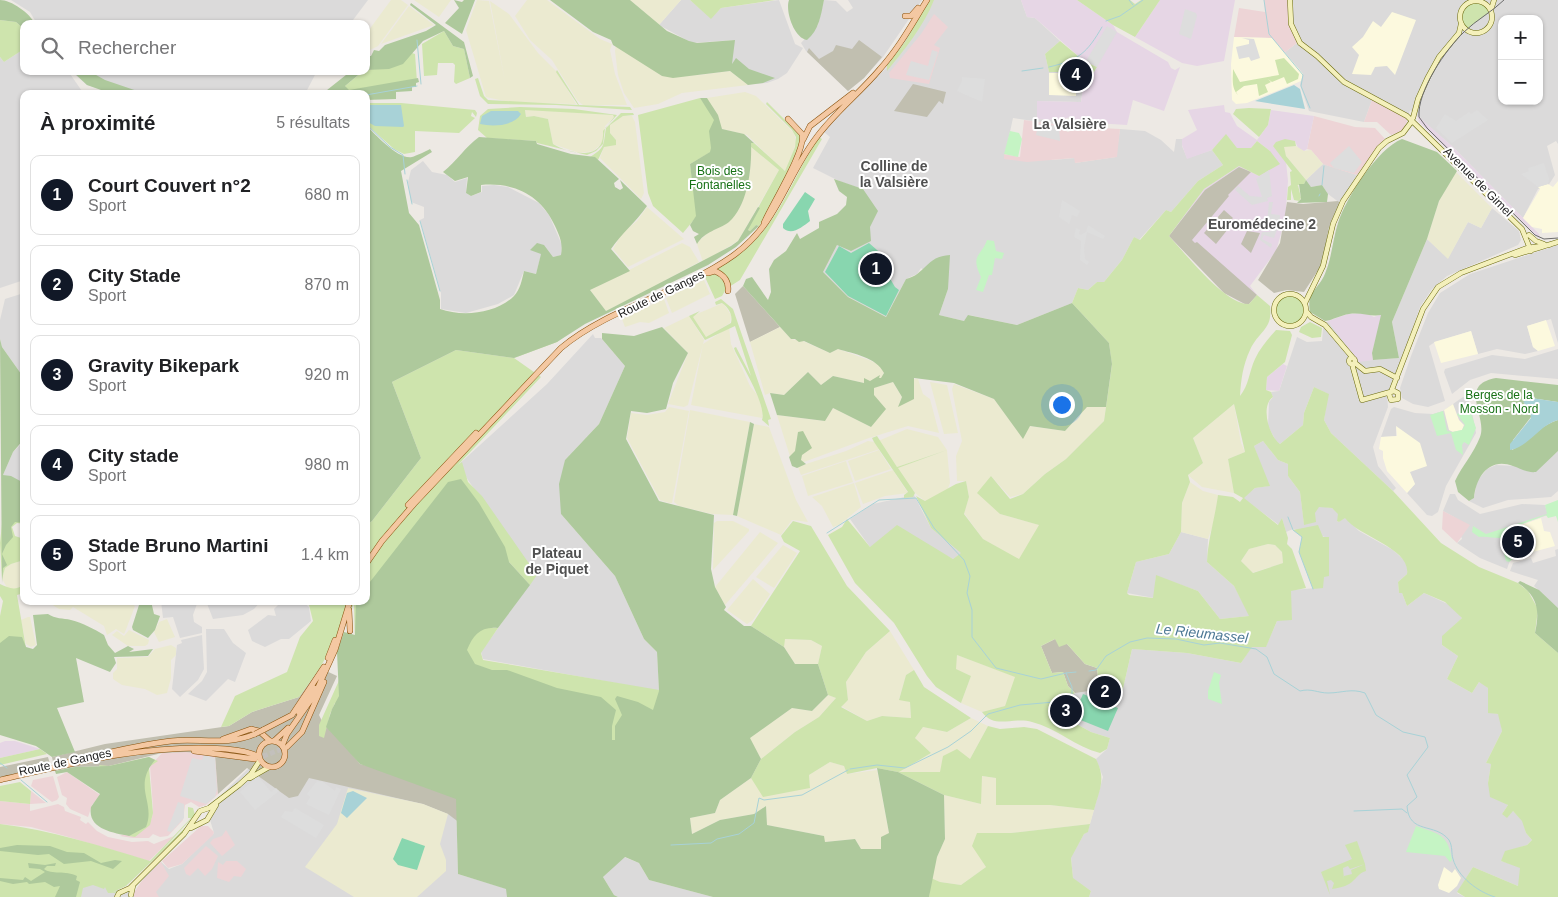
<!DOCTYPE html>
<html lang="fr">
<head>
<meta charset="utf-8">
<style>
  body { margin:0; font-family:Helvetica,sans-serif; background:#f2f2f2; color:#202124 }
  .controls { position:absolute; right:15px; top:15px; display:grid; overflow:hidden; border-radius:10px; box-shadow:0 1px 4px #0004 }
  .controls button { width:45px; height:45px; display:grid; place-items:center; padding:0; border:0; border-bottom:1px solid #e0e0e0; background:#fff; color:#202124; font:25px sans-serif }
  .you { position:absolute; left:1061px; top:404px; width:18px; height:18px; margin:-12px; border:4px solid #fff; border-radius:50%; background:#1a73e8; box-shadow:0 0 0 8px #1a73e833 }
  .badge { display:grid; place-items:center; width:32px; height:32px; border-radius:50%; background:#111827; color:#fff; font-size:16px; font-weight:700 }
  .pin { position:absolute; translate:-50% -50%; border:2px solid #fff; box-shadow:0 1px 5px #0006 }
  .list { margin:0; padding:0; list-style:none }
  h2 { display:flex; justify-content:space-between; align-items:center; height:65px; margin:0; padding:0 20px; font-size:21px }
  h2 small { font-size:16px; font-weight:400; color:#757577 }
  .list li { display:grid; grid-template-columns:32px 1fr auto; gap:15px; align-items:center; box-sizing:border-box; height:80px; margin:0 10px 10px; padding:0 10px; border:1px solid #e0e0e0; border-radius:10px }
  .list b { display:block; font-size:19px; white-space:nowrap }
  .list p { margin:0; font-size:16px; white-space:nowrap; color:#757577 }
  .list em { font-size:16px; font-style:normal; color:#757577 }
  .icon { flex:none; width:28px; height:28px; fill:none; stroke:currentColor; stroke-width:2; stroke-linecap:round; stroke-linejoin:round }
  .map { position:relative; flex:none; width:1558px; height:897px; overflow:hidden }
  .search { position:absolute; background:#fff; box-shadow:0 1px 4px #0004; left:20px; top:20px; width:350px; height:55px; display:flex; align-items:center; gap:12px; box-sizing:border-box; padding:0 18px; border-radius:10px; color:#757577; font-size:19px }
  .panel { position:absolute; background:#fff; box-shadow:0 1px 4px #0004; left:20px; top:90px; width:350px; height:515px; border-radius:10px }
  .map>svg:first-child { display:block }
</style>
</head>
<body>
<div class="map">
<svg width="1558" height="897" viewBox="0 0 1558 897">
  <rect width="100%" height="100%" fill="#ede9e4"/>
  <path fill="#dbdada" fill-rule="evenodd" d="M11,0H368L350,24H37L30,12Z
    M681,0H690L711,18L721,8L779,0L795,44L803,48L787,73L778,79L767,83L751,84L730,68L734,40L692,43L659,25Z
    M824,0L836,1L847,12L853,8L848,0H922L883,57L864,78L848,91L806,51L801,43L818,25Z
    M929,0H1021L1027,17L1035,18L1060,41L1045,54L1049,72L1071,69L1079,73L1084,81L1081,102L1037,101V119L1061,120V125L1013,118L1004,159L1053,160L1075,158V163L1116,157L1120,129L1145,131L1161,140L1174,152L1176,139H1182V146L1187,158L1212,150L1223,165L1198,181L1171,212L1166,210L1139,240L1134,237L1122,260L1104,282H1097L1088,290L1078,288L1072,303L1017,325L969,315L964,321L939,315L948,289L921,268L917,274L906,279L886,317L848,297L822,272L837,245H841L863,189L841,182L813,168L830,137L824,132L886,68Z
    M1288,0H1558V144L1556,141L1547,146L1555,175L1548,186L1538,189L1523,218L1453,147L1410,110L1407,122L1406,118L1372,100L1364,122L1309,111L1300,85L1302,74L1284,53L1297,43L1291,29ZM1502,19H1539V101H1502Z
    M24,49V71H68L84,94H24V280L0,288V57L4,62Z
    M71,71H317L305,94H118L87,85Z
    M423,161L432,172L447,175L455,182L467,178L466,193L471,196L482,192V186L494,185L508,187L539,203L549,215L562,245L561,255L553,257L541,255L536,274L524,271L514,295L498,304L466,313L441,309V293L437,279L420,220L424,218V207L411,202L408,182L411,170Z
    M1323,164L1357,175L1340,203L1328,194L1322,185L1311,187L1306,180Z
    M1492,208L1519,231L1521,240L1518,245L1447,276L1432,289L1420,307L1391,390L1387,395L1388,407L1373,447L1378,466L1396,488L1393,491L1331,433L1324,420L1328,394L1314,387L1304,413L1303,425L1280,444L1276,441L1268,426L1269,402L1273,397L1271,392L1279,391L1297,337L1307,342L1322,341L1323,329L1328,321L1359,361L1399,358L1392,322L1427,239L1448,258L1468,222L1481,228Z
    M1558,245V343L1551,319L1527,326L1533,347L1538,351L1525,354L1497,349L1478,354L1471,331L1435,342L1429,346L1445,401L1428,407L1413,404L1402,398L1400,388L1411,356L1428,313L1440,293L1470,274Z
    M24,293V378L2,347L0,339V320L5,299Z
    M593,334L595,338H601L625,366L599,424L565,460L561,514L615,576L644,639L657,652L659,691L483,659L481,652L534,578L458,465L547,384Z
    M1558,349V379L1491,373L1470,380L1452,394L1444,372L1445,369L1492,355L1525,359Z
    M1463,397L1468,399L1471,407L1476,433L1446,486L1438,512L1432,516L1427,515L1407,493L1415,484L1409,472L1426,465L1396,427V436L1381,437L1391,409L1394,407L1415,413L1433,414L1443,411Z
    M24,441V483L3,475L13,452Z
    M1263,441L1278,460L1288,464V476L1300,492L1304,524L1319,506L1332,508L1339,514L1337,521L1339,522L1345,517L1359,531L1393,550L1405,561L1408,568L1407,574L1398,582L1399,593H1402L1407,606L1424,593L1452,606L1462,618L1442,637V645L1458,656L1447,679L1472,693L1479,682L1484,684L1488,688V712L1498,714L1500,717L1502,731L1486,763L1491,764L1488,783L1508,805L1502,814L1513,811L1523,821L1526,833L1532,840L1527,845L1507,852L1501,861L1521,867L1520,884L1518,886L1473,867L1457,893L1465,897H1089L1091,891L1073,879L1071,857L1084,834L1088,831L1103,777L1096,759L1107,749L1110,738L1091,732L1058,714L1068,697L1078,692L1088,691L1094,686L1122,693L1132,649L1187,653L1241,663L1252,646H1266L1291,590L1317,588L1324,577L1329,538L1293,529L1286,532L1282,518L1279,525L1243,498L1255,488L1268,486L1254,446Z
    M1558,451V491L1551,497L1508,500L1483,508L1469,501L1474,498L1477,481L1487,469L1496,465L1514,466L1551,457Z
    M1450,494H1455L1458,500L1480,514L1522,504L1545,505L1548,515L1504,529L1510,560L1507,569L1480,558L1457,543L1462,539L1454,517L1443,511Z
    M914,495L931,528L962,553L953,559L940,552L870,547L850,519L873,504Z
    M1181,532L1208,539L1207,562L1234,586L1250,616L1220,619L1198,591L1156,576L1154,598L1127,593L1136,562L1169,554Z
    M1558,549V608L1534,586L1538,580L1510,571L1513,563L1531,558L1533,563L1556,556L1555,550Z
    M161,601H198L193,615L194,622L202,627V633L180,638L173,617L163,618Z
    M206,601H261L254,609L243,615L213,619Z
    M282,601H302L309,607L311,621L289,639H281L265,647L252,641L248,630L268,615L276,616L274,609Z
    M206,629H224L233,643L246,653L235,682L228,679L206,701L188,694L202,681L207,672Z
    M202,635L204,669L198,680L180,697L172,689L177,645L182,643L181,640Z
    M253,764L456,799L458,874L507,889V897H78L79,885L95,882L109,888L135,892L145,877L161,862L169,869L182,864L214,833L210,820L218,798Z
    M624,857L639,863L649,880L713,897H618L614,895L603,877Z"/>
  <path fill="#edd4d6" d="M1264,0H1288L1291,29L1297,43L1284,53L1272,38L1234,37L1239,8L1265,12Z
    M934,14L948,27L934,45L940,48L929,84L890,78L889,73L921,34Z
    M1372,100L1406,118L1407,122L1401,132L1391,135L1377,122H1364Z
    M1314,116L1355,127L1375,128L1385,139L1357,175L1334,168L1323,164L1311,150L1307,149Z
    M1024,120L1061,125L1062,129L1068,132L1079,127L1120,129L1117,157L1075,163L1074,158L1027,162L1004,159V154L1020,157Z
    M1443,511L1470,525L1457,543L1442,529Z
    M186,752L215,755L218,794L206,805L199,807L191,802L185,805L183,820L168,836L160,837L153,834L149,838H133L120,836L149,823L152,818L153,808L150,766L162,753Z
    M67,772L100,795L92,805L88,817L70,809L66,804L67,798L62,795L57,777Z
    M53,776L59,797L57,800L52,802L31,786L33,780Z
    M31,791L46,803L30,804V811L58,804L64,807L65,811L81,817L80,820L86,824L88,822L97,831L108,837L132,842L148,841L154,844L174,836L149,861L65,836L31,827L0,824V801L30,804Z
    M201,826H208L214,832L213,835L182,864L168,868L162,861Z
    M226,830L235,845L222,856L210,843L213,839L222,836Z
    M206,846L218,856L212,869L205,876L198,868L190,876L186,874L184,868Z
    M226,861H237L246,869L241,877L234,876L229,882L217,878L218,862L223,865Z
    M161,862L169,876L156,892L159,897H134L133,894L141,882Z"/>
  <path fill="#e6d6e5" d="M1021,0H1077L1113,25L1117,32L1168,62L1171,68L1175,70L1180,67L1164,111L1133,100L1127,125L1079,122L1070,117L1061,120L1037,119V101L1081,102L1084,81L1091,77L1097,67L1084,61L1035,18L1027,17Z
    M1160,0H1235L1224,61L1197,66L1182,63L1135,37Z
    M1224,105L1225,112L1230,113L1237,126L1257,140L1268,125L1271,110L1314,116L1307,149L1304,151L1299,150L1295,141L1273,145L1286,162L1288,181L1285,220L1276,251L1250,286L1257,295L1249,304H1244L1223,292L1169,236L1204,189L1239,166L1259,176L1270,151L1257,141L1251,148H1237L1226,135L1212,150L1187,159L1182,145V139L1197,130L1188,110Z
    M1417,115L1453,147L1539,234L1540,239L1419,122Z
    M1365,313L1374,317L1382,314L1372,353L1373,360L1359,362L1328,321L1348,314Z
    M1283,364L1287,366L1279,391L1266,390L1267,377Z
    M5,741H15L40,749L0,758V743Z"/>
  <path fill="#fcf9de" d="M1392,12L1416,20L1395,75L1387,66L1375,67L1371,75L1352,74L1359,55L1352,47L1363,37L1373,21L1381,27Z
    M1234,37L1272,38L1299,69L1303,74L1301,81L1247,103L1236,104L1232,100L1231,64Z
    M1049,73H1060L1067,76L1069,74L1076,78V96L1049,95Z
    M1558,181V232L1542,233V229L1532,227L1523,218L1540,189L1538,187L1548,184L1553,187Z
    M1546,320L1555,346L1538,351L1533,347L1527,326Z
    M1471,331L1478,354L1441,363L1434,342Z
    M1453,404L1459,420L1464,425L1462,430L1453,432L1449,430L1444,410Z
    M1396,426L1420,443L1427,466L1410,472L1415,484L1407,493L1387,471L1383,458V451L1379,449L1381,437L1397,436Z
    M1541,518L1544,531L1550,532L1555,546L1529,553L1521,525Z
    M1444,867L1452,873L1455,869L1461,878L1457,886L1449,893L1439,889L1438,885Z"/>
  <path fill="#c1bfb0" d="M859,40L882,57L864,78L848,91L807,52L809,48L819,59L833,51L836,45L852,49Z
    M913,84L946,92L943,104L939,101L927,117L894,111Z
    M1239,167L1251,172L1228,195L1229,196L1192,240L1195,243L1197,242L1257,295L1249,304H1245L1224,293L1169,236L1205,190Z
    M1338,201L1340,203L1329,227L1322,264L1304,292L1287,290L1274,293L1258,280L1280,243L1287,202L1303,204Z
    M1224,210L1233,218L1230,221L1232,224L1216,244L1204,233Z
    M1247,231L1260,233L1251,253L1241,244Z
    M743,286L780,327L750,342L735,294Z
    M1055,639L1067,644L1085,664L1097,668L1098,678L1089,691L1075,693L1068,686L1063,672L1052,673L1041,646Z
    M320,668L337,676L319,715L324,725L337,736L360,764L470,792L490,846L448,814L423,804L309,778L298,796L289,798L247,768L218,794L215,755L186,752L162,753L109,766L75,767L55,771L52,757L105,744L229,726L252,712L299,697Z
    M48,757L51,768L0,779V767Z"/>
  <path fill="#ebead0" d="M391,0H401L408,5L378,46L366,52V34Z
    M414,0H451L439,17Z
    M477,0L489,1L505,81L490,1L509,14L538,53L556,71L576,104L509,102L486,97L466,30Z
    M527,0H547L600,39L612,44L610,50L615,74L627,105H583L577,100L552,60L530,40L515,16Z
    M630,0H681L659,25Z
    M409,6L434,25L381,44Z
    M616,45L662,76L699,75L730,71L748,85L682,93L658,104L634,108L624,93L618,75L615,51Z
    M745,92L756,96L794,133L796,142L787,171L782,169L747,135L722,129L707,98Z
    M525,109L614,115V117L605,126L603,141L600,145L593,151L579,153L553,144L548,119L534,116L526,117Z
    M623,116H632L635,122L644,193L641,199L600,158L604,147L616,140L610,133V125Z
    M1283,146H1296L1304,151L1311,150L1323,164L1306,180L1286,156Z
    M751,147L779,170L738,241L703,262L697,244L699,241L710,231L722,226L740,208L750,172Z
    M1456,172L1492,208L1481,228L1468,222L1448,259L1427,239L1439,201Z
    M647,207L684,239L628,267L613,249L622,233L637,221Z
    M682,243L690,247L699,262L644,292L606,311L590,290Z
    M704,280L710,294L672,313L666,298Z
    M664,299L669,313L649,323L640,322L625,327L622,319Z
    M723,303L731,315L730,323L705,338L692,316Z
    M689,316L704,340L688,405L684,407L668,404L688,353L664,328Z
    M729,327L731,344L750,386L758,396L763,413L762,418L691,405L703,344Z
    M780,327L791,339L803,341L830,353L838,349L869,360L880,365L884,372L882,378L864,383L833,376L821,385L808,372L784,395L770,393L765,395L750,342Z
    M912,379H918L923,394L930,399L939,433L908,426L869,438L793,466L777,415L824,421L833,408L871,427L873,388L893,382L902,397L898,406Z
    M930,382L947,385L958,433L944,434Z
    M954,384L994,399L1023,438L1029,426L1065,431L1087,407H1106L1104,421L1066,459L1045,474L1023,494L1010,497L991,476L1000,514L1040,525L1019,560L983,539L964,513L969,497L966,481H957L956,456L962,441L952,389Z
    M1234,404L1241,443L1245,452L1228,459L1234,493L1202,487L1188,475L1203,463L1193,438Z
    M669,407L689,411L672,503H669L660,500L627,438L631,413L647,415L665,412Z
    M690,410L750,422L733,515L712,514L679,506L674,502Z
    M754,424L769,427L796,500L808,522L792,520L781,535L737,516Z
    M907,429L938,437L947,450L897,467L878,441Z
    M868,441L874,442L880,449L801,475L798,467L800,466L846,451Z
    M879,450L891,469L855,481L848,461Z
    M947,450L950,483L947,491L925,501L915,493L897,468Z
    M846,461L853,482L808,496L802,476Z
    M893,470L908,493L885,496L863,504L855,483Z
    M1190,482L1203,491L1218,495L1215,520L1208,539L1181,532L1182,503Z
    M854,483L861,507L839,525L833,527L822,506L812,497Z
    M717,521H733L749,529V531L713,570L714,523Z
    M760,532L778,543L725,605L715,587Z
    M1268,544L1275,545L1282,552L1283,563L1252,573L1241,561L1249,549Z
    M783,545L797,553L774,588L756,577Z
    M24,560V585L15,589H8L2,579L5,568L11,564Z
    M753,579L770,594L753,620L747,624L727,610Z
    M46,601H128L135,606L125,632L124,634L116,629L107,635L104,626L73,607L70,610L59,609Z
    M28,617H30L36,645L31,647L26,644L21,620Z
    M167,619L175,637L159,642L154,632L159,622Z
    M129,630L149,640L148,644L145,646H128L112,635L117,631L124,636Z
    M890,631L914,670L906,675L899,699L910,702L911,718L882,716L867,721L841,706L848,700L846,682L866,652Z
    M784,639L811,640L822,646L818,664H795L784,647Z
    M171,645L176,648V655L171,660V678L167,693L157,695L145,689L122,685L113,679V673L117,669V658L148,657L155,649Z
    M957,655L1016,677L1005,706L982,712L961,703L971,676L955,669Z
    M828,695L836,698L819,717L795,732L761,759L749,738L792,708L812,711Z
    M971,718L988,726L970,759L940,772H898L931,753L915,738L923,727L947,732Z
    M830,762L844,766L847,774L877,770L889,833L881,850L861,849L855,839L824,842V836L767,825L766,806L754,814L720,820L692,834L690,818L715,813L720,800L751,778L762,793L810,788L809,775Z
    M981,776L996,778V805H1050L1094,810L1090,824L1011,833H995L981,859L986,867L961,885L940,882L931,878L937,857L945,839L944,795L981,804Z
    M348,788L423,804L448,814L440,844L446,860V871L417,897H354L305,867L337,824Z"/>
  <path fill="#cee4ad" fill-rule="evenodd" d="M690,0H775L721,8L711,19Z
    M929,0H934C924,26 904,50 887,71V65L905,42Z
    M1077,0H1130L1135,4L1141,0H1160L1135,37L1113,25Z
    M1475,2L1484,4L1490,12L1467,29C1458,18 1461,6 1475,2Z
    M0,20L16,22L24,29V49L4,62L0,57Z
    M444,31L453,46L464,49L470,78L456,84L454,82L455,65L453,63H438L437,75L424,76L422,44Z
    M1060,41L1084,61L1097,67L1091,77L1084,81L1079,73L1072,70L1066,75L1061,72H1049L1045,54Z
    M412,53L415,54L417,82L348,92L345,86L362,72L390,64Z
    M1284,58L1299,74L1298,79L1287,84L1284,77L1272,82L1268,79L1271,82L1265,85L1268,92L1259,96L1257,84L1244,86L1236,92L1238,95C1231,88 1233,78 1233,69L1240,82L1279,75L1275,60Z
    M557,70L579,105L630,107L632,110L556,105L488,104L480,96L475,79L478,78L484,96L488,100L578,105L556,72Z
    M700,98L714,117L716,149L690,164L697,216L683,233L653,206L648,193L638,115Z
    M767,102L803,138L771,208L759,226L756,225L750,231L748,230L754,215L779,170L751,147V143H754L785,171L795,147L796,137L792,130L766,104Z
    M366,103H401L475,110L477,113L476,117L472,112L471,116L475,118L459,133L415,131V152L404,154L394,149L366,124Z
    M520,107L574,109L617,115L605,128L603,144L596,151L587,155L537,143L536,141L487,138L478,130L480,116L488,109ZM525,110L613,115L614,117L603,131C605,161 571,155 553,144L548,119L534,116L526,117Z
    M1249,108L1271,109L1268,125L1259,137L1233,114L1236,109Z
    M621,113H633L634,115L623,116L610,125V133L616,140V145L604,147L598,160L590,157C606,147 603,145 606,128Z
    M1226,134L1237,148H1251L1257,141L1270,151L1280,164L1259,176L1239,166L1204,189L1169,236C1185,253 1225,305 1249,304L1257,295L1270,306C1273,330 1259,330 1250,350C1243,365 1241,379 1240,396C1249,385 1249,372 1255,359C1260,348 1268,339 1276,330L1290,331L1292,335L1285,362L1267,377L1266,390L1271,392L1273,397C1260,406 1269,436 1280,444L1303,425L1304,413L1314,387L1329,394L1324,420L1331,433L1393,491L1441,543L1479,567L1518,583L1528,591L1538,609L1535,633L1558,653V897H1465L1457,892L1473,867L1518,886L1520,868L1501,861L1505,851L1527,845L1532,840L1526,833L1522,821L1513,811L1507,818L1502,814L1508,805L1490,797L1488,783L1491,764L1486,763L1502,731L1498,714L1488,713V688L1479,682L1472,693L1447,679L1458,656L1442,645V636L1462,618L1445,602L1424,593L1407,606L1402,593H1399L1398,582L1407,574C1411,548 1359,537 1345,518L1339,522L1337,521L1338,514L1332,508L1319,507L1315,513L1316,522L1304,525L1300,492L1288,476V464L1278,460L1263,441L1254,446L1270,486L1255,488L1244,498L1278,525L1282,518L1288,538L1287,544L1292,549L1306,588L1291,591L1292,620L1277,621L1266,647H1252L1241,663L1187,653L1132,649L1122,693L1091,687L1098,678L1097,668L1085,664L1067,644L1059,647L1055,639L1041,646L1052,673L1063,672L1068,686L1075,693L1068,697L1058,714L1091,732L1110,738L1107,749L1100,753C1076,747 1056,728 1032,722C1014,716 995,730 982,712L1005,706L1015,677L957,655L956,669L971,676L961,703L936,687L927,676L894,623L855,583L828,535L842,527L847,519L870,547L897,525L953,559L961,553L931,528L916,496L925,501L956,484L966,481L969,497L964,514L983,539L1019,559L1039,525L1000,514L977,493L991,476L1010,499L1023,494L1045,474L1066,459L1104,421L1112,365L1109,343L1072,303L1078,288L1088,290L1097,282H1104L1122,260L1134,237L1140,240L1166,210L1171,212L1198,181L1223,165L1212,150ZM1234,404L1245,452L1228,459L1234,493L1243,498L1240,502L1233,497L1218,495C1215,518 1208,539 1207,562L1234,586L1249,616L1220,619L1198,591L1156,575L1153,598L1129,595L1127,593L1136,562L1169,554L1181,532L1182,503L1190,482L1188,475L1203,463L1193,438ZM1268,544L1275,545L1282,552L1283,563L1253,573L1241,561L1249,549Z
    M819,137L822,139L740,280L729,287L728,281L712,270C776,241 784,191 819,137Z
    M1285,139L1295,141L1296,146L1284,147L1286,156L1306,180L1304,184L1292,186L1298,185L1301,198L1299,201L1294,200L1291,189V200H1287L1288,187L1291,185L1290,172L1292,171L1273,146L1276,142Z
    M709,274C719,273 724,280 726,289L722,296L715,299L705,277L671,293Z
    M1275 310a15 15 0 1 1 30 0a15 15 0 1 1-30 0Z
    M721,299L733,309L771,419L768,420L769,426L762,420C767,406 743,367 735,351L734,348L736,347L751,376L735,326L705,340L689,316L700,311L693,317L706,337L731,323C733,315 729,308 722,303L716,305L715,302Z
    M582,322L557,342L514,358L541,377L458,465L462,462L468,482L482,496L537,575L530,585L509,562L492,628H498L481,653L483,660L677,693L504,830L335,703L330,714L324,738L319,736V725L355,645L354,604L320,668L299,697L252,712L229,726L221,727L235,696L287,672L300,637L313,621L308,601H361L368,656L366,525L372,521L421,458L392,382L456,350L514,358Z
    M1310,322L1322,328L1321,337L1312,338L1299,332L1301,327Z
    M877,436L897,467L947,450L898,468L915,493L913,497L904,498V495L908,492L874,442L872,438Z
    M4,505L24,521V524L17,523L12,527L15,536L24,539V560L11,564L5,568L2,579L0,543Z
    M793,521L811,526L847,586L890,631L866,652L846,682L848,700L841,707L867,721L882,716L911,718L910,702L899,700L906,675L914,670L924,687L971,718L947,732L923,727L915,738L931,753L899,772H940L943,756L957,749L970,759L988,726L1000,729L1024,727L1037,729L1096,759C1106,779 1100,788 1094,810L1050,805H996V778L982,776L981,804L944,795L898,772L877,768L847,774L844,766L830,762L809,775L810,788L763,797L751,778L761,759L795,732L819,717L836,698L828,695L818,664L822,646L811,640L785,639L784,647L751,626L800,551L784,542L781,536Z
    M1318,525L1323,537H1329V576L1324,577L1323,588L1313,589L1299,552L1302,537L1293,530Z
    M0,584C9,588 14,591 24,585V593L17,595L26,648L0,643V616L3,601L0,596Z
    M40,749L47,754L0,765V758Z
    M149,757L158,761L149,767L153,813L150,825L135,837L129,836L99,765L109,766Z
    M20,782L31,791L30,804L0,801V786Z
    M188,807L193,808L195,815L163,849L192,821V823L126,886L111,893L128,887L115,893H108L105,887L104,889L93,885L83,888L81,897H0V824C52,830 100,846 150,861L191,818H188Z
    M1090,824L1088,832L1084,834L1071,858L1073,878L1091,891L1089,897H929L931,878L940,882L961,885L986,867L972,846L977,833H1011Z
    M1357,841L1365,864L1350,869L1348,866L1343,868L1344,879V876L1352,874L1351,870L1365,864L1366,871C1358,873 1356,880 1349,884C1344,887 1338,888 1332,889L1334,883L1331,880L1327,881L1330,895L1321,872L1352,859L1345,845Z"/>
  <path fill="#aec99c" d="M0,0C11,0 30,13 35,24H24V29L16,22L0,20Z
    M454,0L462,2L464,0H475L462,34L445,23L459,8Z
    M550,0H630L667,31L689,41L697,43L735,40L732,64L736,58L749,69L775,78L763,83L748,85L730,71L673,78L662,76L613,45L611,40L593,32Z
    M789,0H824C821,15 819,30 807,40C794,38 785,11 789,0Z
    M411,3L464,42L473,76L470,78L464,49L453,46L444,31L423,41L403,64L389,69L366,70V56H371L374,50L379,51L385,45L426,31L436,25L410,5Z
    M72,71H89L105,80L146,94H102L101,90L87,85Z
    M351,71H363L345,86L349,90L418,78L419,82L416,83V87H412V91L396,92V99L366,100V94H322Z
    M700,98H707L718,115L722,129L744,134L754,143H751C752,168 748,205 729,222C718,230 705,231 697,244L694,237L699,234L693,231L690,225L696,216L690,164L710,152L711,148L709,131L714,120Z
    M366,125C375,134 398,160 412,157C416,156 426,151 430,149L432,152L401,171L409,213L419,225L440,300V309C462,317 496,314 514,296C520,290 522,280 524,271L536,274L541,254L530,250L537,243L544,245L553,257L561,255C563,243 560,237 555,226C541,195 514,182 481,185V192L471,196L466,193L468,177L455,181L443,172C457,161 465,147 479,137L536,141L537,144L571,154L595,157L619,179L614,183L615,187L620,190L623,188L620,180L647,206C636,222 622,233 611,249L630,271L590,290L606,311L731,246L738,241L758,207L760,208L748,230L750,231L756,225L759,226L736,247L708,265L585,324L557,342L514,358L456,350L392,382L421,458L372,521L366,525V359L368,358L366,353Z
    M1402,139L1437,152L1457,171L1439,201L1427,239L1392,322L1399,358L1373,360L1372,353L1381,315C1371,317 1361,312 1349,314C1341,315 1333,320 1325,321L1310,312C1306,291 1320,289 1326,271C1332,256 1333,238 1338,223C1346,198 1377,149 1402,139Z
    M834,179L863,189L878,211L870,227L871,241L851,251L837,245L823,272L848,297L886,317L906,279C925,275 926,256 950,255L948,289L939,315L964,321L968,315L1017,325L1072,303L1109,343L1112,364L1106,407H1087L1065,431L1030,426L1023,439L994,399L954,383L914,378V399L898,407L902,397L893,382L874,388V395L886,409L871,427L833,408L825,421L777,415L770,393L784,395L808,372L821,385L833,376L864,383V378L870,381L880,375L879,378H881L884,373C876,357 854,354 838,349L830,353L804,341L799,342L795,339H791L743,286L746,279L752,277L768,300L771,292L769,269L774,260L786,251L797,233L800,239L819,228V222L837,214L846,205L847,197L839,191Z
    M1306,180L1311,187L1322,185L1328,194L1327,202L1297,203L1301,199L1299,184H1304Z
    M662,327L688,353L673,383L666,409L647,413L631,411L626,439L659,501L714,515L711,569L715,587L726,607L724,610L744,626H751L784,647L795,664H818L828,695L812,711L792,708L750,738L761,759L751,778L720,800L715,813L690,818L692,834L720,820L754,814L766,806L767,825L824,836L825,842L855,839L861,849H881V837L889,833L877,768L898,772L944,795L945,839L937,857L929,897H713L649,880L639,863L625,857L603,877L614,895L618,897H507L506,889L458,874L456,799L360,764L326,727L332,709L339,696L337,652L344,632L355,635L356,601H366V587L448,482L461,479L479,503L505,547L509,562L530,585L498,628C481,626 473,635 467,650L475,664L492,670H507L557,688L601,697L616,710L612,726V740H615V726L622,715L615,699L617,696L638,702L653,710L659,691L657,652L644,639L615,576L561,514L559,484L565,460L599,424L625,366L602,339V333L634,336Z
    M0,339L2,347L24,378V439L13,452L3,475L11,476L24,483V523L15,522L11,527L13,537L6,545L2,554L7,565L3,568L2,583Z
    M1496,378L1558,385V402L1531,398L1524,403L1530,409L1531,417L1513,440L1512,450C1529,442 1540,425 1558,420V451L1536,472C1527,473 1522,469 1513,466C1489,457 1476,477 1474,498L1469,501L1458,492L1455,481C1462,466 1474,453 1480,437C1488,417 1457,385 1496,378Z
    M750,422L754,424L737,516L733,515Z
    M803,431L812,448L802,455L801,460L806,464L797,468L792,466L789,457L795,451L798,432Z
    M1520,581L1539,590L1558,608V653L1535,633C1540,611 1538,596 1518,583Z
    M135,601H151L154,614L160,616L155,630L148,638L133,630L132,627L139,605Z
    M48,614C55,619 63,618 71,620C83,623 94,629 104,635L108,645L115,653L128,646L134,649L129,652L153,649L148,656L114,657L116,663L110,672L76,658L84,702L57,708L75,752L52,757L36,746L0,735V643L9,636L22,637L26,647L33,649L37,645L33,615Z
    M149,757L155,760C132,787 156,802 146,827L129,836C113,833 87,829 91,807L100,794L67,772L56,774L55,771L75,767L109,766Z
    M17,845L50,846L67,852L84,853L101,863L115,860L122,861L113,869L91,861L64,864L49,854L38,855L0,851V848Z
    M28,863L45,865L56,863L55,866H47L44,869C51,875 66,870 77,876L76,880L80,882L76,897H55L60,886L54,887L45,882L29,884L27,882L13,884L0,881V878L23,880L25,877L31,881L45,872L40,869L29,868Z"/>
  <path fill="#c5f4c4" d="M1010,131L1019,133L1022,139L1018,157L1004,154Z
    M987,240L994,241L996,251L1004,253L1002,259L995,258L992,275H989L983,292L976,290L981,277C970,254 981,257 987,240Z
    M1470,410L1476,428L1469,445L1464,442L1462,445L1463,455L1456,450L1451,433L1437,436L1430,415L1443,411L1447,431L1452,432L1462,430L1465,425L1457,414Z
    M1558,500V522L1556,516L1548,518L1546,515L1506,530L1514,558L1509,562L1506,561L1500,538C1492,538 1487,536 1479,537L1472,532L1473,526L1486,534L1547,514L1545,505Z
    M1214,672L1221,675L1219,683L1222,704L1208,699V691Z
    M1416,826C1439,834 1448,834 1452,860L1450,862L1445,856L1406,852Z"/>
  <path fill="#88d6af" d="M805,192L815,199L808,211L810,221C802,227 792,236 783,228V224Z
    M869,243L885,257L886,259L882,265L895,287L899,290L886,316L848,296L825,272L839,246L851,253Z
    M1521,526L1529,553L1515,558L1506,530Z
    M1083,694L1118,708L1108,731L1073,717Z
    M402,838L425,846L417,870L398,865L393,859Z"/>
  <path fill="#ddd" d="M1185,9L1196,13L1197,16L1191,39L1179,34Z
    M1107,26L1117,32L1097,67L1086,61Z
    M1242,38L1254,39L1260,58L1251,61L1249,57L1239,59L1236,47L1249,44V40Z
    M932,50L938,52L929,80L906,75L911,61L928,66Z
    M962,77L985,79L982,102L957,91L962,81Z
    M1477,110L1488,120L1452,143L1436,128L1445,114L1456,121L1469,112L1471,114Z
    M1041,124L1059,126L1060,141L1036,135L1038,125Z
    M1349,146L1362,162L1354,173L1334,168L1330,163Z
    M1544,163L1549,179L1548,184L1538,187L1521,174L1529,171L1528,168Z
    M1269,170L1272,196L1267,198L1268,201L1252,205L1235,190L1238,186L1250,196L1262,197L1256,179Z
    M1062,200L1080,211L1077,217L1072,215L1069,224L1059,217Z
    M1269,202H1273L1271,214L1280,215L1279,230L1278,227L1274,238L1264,235L1262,239L1272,244L1271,248L1260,240L1262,232H1270L1273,228V223L1267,222Z
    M1088,225L1105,236L1103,239L1087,232L1084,248L1085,259L1089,262L1087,265L1080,260L1081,241L1074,237L1076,228L1080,230L1079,234L1081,235L1086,232Z
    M204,755L215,758L217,789L215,797L206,804L180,796L192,758L202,760Z
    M258,776L271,792L276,788L279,791L255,810L240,792Z
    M317,781L323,782L335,791L336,787L341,789L329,815L306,804L310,797L307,794Z
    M178,802L184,804V818L171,832L167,831Z
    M295,808L324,825L316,838L281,817L285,811L292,812Z"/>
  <path fill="#a8d2d7" d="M1294,85L1300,89L1305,109L1255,101Z
    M401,105L404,126L403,127L375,126L366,121V105Z
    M491,111H518L521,114C514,126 493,127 480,124L482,116Z
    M1531,398L1558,402V420C1539,425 1529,447 1510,450V444L1531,418L1530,409L1523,402Z
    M353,791L367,798L347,818L341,813L347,793Z"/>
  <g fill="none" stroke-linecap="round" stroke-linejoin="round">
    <path stroke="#a8d2d7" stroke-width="1" d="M1129,0L1133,5
      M1264,0L1269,34L1303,75L1301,86L1310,108
      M1106,21L1120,16L1143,0
      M417,40L421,84
      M1049,67C1079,60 1087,53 1102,27
      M1022,71L1043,68
      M366,95L417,86
      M366,124L390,147L403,155L405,174
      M407,180L412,204
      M1322,185L1324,166
      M1319,196L1320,194
      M420,221L440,291
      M1288,517L1293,530L1302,537L1299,552L1313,589
      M827,533L879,500L916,498L934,528L964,560L970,576L967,593L972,610V637L996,668L1041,679L1066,673
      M1089,671L1096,670L1106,656L1130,642L1147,638L1176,639L1204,645L1220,643L1256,649L1267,657L1274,674L1300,691C1311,688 1318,693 1328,693C1342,693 1351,688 1365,693L1376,715L1403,732L1425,737L1428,747L1407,775L1417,797L1407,806C1409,835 1435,822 1449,840C1453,847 1451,853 1453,859C1458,877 1478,892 1495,897
      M0,763L7,768
      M850,769L877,765L905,768L948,747L971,731L988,714L1020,705L1054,702L1072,695V687L1066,673L1076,672
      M21,780L47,802
      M1354,811L1402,809L1407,813
      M671,845L711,843L717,839L739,834L754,823L759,798L764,800L802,795L848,770"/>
    <path stroke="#c3c0bc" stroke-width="5" stroke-dasharray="5 2.5" stroke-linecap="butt" d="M256,759L287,747"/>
    <defs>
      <path id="secondary" d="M1290,0L1291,24L1300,43L1317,56L1344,82L1407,116L1522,229L1531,251
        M1460 17a16 16 0 1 1 32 0a16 16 0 1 1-32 0Z
        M1491,10L1494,0
        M1413,118L1418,99L1428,77L1439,57L1459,33L1461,24
        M1529,235L1536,241L1544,244
        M1515,255L1558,242
        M1274 310a16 16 0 1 1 32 0a16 16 0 1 1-32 0Z
        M1305,303L1323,266L1333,224L1343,201L1379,148L1387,141L1403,133L1412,121
        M1306,311L1311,317L1325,325L1353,358
        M1349 361a3 3 0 1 1 6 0a3 3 0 1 1-6 0Z
        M1355,363L1365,371L1380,369L1397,378
        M1352,364L1362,400L1394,391L1398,393V399L1391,400L1389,394
        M1391,392L1423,309L1438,287L1461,273L1527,248L1549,245
        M250,778L269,767
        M191,828L207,820L216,805
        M131,895L133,886
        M117,897L119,893L130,888L184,834L200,811L209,808L239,785L251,774L260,760"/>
      <path id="primary" d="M905,16H911L918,8
        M803,140L810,126L853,93
        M764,223C771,206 807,149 802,134L788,119
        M708,273L715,271C724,275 729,282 728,291
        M408,505L476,433
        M366,564L382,541L414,504L561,348C610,307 681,293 734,255C778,223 785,179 816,138C834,113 860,93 880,69C899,48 912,24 927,0
        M349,610L350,631
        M328,658L335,640
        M299,713L314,688
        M263,730L292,715L324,667
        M223,739L251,729L259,731L270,741
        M259 754a13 13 0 1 1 26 0a13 13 0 1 1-26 0Z
        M274,741L288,728
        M282,746L287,734L315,694L335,650L350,601
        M287,747L302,732L324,682
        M194,751L255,759
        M64,763C99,755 135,745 171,741C199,738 228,746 255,734
        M0,780C73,763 150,743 226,749C236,750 250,751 259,757"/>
    </defs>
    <use href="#secondary" stroke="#6a6a0e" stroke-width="5.5"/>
    <use href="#primary" stroke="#89520d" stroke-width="6"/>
    <use href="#secondary" stroke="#f4f0bb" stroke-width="4.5"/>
    <use href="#primary" stroke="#f4c8a2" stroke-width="5"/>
    <path stroke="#6b6b6b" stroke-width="1" d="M1504,0C1492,12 1476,20 1464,32C1446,49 1417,91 1419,117L1427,128L1535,235L1544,239L1558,238"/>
    <defs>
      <path id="primary-bridge" d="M255,734L263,730"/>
    </defs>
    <use href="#primary-bridge" stroke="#89520d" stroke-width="6" stroke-linecap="butt"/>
    <use href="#primary-bridge" stroke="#f4c8a2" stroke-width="5"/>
  </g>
  <g text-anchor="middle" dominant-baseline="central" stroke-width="4" stroke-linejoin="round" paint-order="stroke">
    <g font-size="12" fill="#177115" stroke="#fff">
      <text x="720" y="171">Bois des<tspan x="720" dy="14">Fontanelles</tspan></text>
      <text x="1499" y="395">Berges de la<tspan x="1499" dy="14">Mosson - Nord</tspan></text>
    </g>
    <g font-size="12" fill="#1d1d1d" stroke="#fff">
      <text transform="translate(1478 182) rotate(45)">Avenue de Gimel</text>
      <text transform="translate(661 294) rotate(-26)">Route de Ganges</text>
      <text transform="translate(65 762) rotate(-12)">Route de Ganges</text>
    </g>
    <g font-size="14" font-weight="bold" fill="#505050" stroke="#fff">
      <text x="1070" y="124">La Valsière</text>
      <text x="894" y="166">Colline de<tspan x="894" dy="16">la Valsière</tspan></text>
      <text x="1262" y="224">Euromédecine 2</text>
      <text x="557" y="553">Plateau<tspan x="557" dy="16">de Piquet</tspan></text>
    </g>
    <g font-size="14" font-style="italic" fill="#4c7895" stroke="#fff">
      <text transform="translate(1202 633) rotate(6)">Le Rieumassel</text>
    </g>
  </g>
</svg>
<div class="controls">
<button>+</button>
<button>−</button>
</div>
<div class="you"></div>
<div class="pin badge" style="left:876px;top:269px">1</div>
<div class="pin badge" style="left:1105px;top:692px">2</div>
<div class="pin badge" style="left:1066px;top:711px">3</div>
<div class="pin badge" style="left:1076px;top:75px">4</div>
<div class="pin badge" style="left:1518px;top:542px">5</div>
<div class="search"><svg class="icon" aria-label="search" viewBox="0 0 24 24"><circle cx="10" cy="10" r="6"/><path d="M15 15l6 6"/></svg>Rechercher</div>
<section class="panel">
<h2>À proximité<small>5 résultats</small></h2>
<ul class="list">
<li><span class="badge">1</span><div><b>Court Couvert n°2</b><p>Sport</p></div><em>680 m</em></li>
<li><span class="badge">2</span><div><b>City Stade</b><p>Sport</p></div><em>870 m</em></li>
<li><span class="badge">3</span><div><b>Gravity Bikepark</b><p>Sport</p></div><em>920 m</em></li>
<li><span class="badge">4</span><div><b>City stade</b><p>Sport</p></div><em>980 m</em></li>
<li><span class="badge">5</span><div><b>Stade Bruno Martini</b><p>Sport</p></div><em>1.4 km</em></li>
</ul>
</section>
</div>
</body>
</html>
